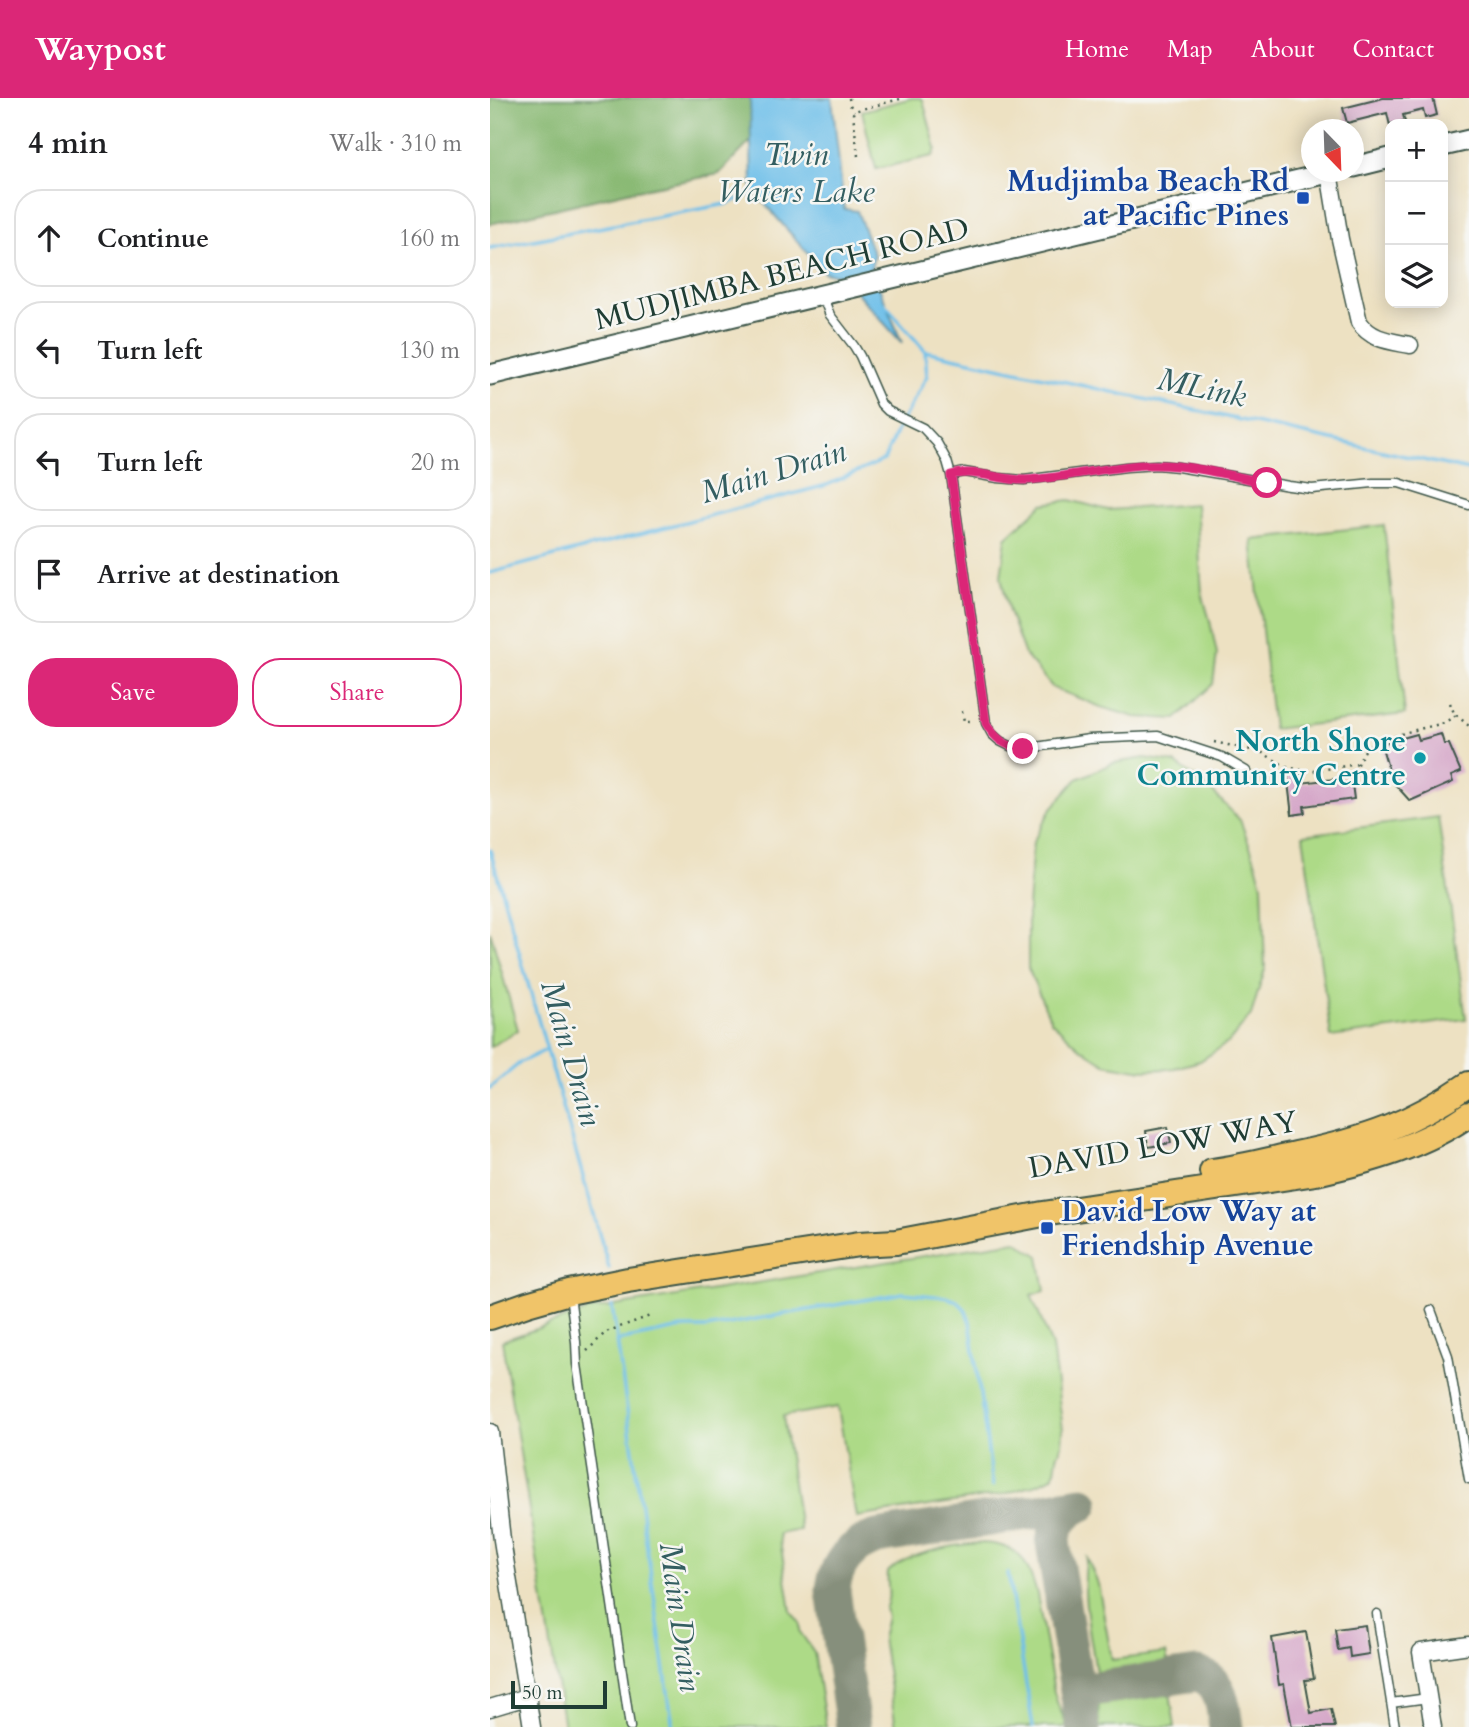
<!DOCTYPE html>
<html lang="en">
<head>
<meta charset="utf-8">
<style>
  body { margin:0; font-family:Cardo,serif; background:#f2f2f2; color:#202124 }
  .controls { position:absolute; right:21px; top:21px; display:grid; overflow:hidden; border-radius:14px; box-shadow:0 4px 18px #0003 }
  .controls button { width:63px; height:63px; display:grid; place-items:center; padding:0; border:0; border-bottom:2px solid #e0e0e0; background:#fff; color:#202124; font:35px sans-serif }
  .compass { position:absolute; left:811px; top:21px; width:63px; height:63px; border-radius:50%; background:#fff; box-shadow:0 4px 18px #0003; rotate:157deg }
  .scale { position:absolute; left:21px; bottom:18px; width:96px; box-sizing:border-box; padding-left:7px; border:4px solid #1f3d34; border-top:0; font-size:19px; line-height:24px; white-space:nowrap; color:#1f3d34; -webkit-text-stroke:5px #f6f6f2; paint-order:stroke }
  .stop { position:absolute; width:21px; height:21px; margin:-16px; border:5px solid #db2777; border-radius:50%; background:#fff }
  .stop.end { background:#db2777; border-color:#fff; box-shadow:0 2px 7px #0008 }
  .list { margin:0; padding:0; list-style:none }
  h2 { display:flex; justify-content:space-between; align-items:center; height:91px; margin:0; padding:0 28px; font-size:30px }
  h2 small { font-size:23px; font-weight:400; color:#757577 }
  .list li { display:grid; grid-template-columns:46px 1fr auto; gap:21px; align-items:center; box-sizing:border-box; height:98px; margin:0 14px 14px; padding:0 14px; border:2px solid #e0e0e0; border-radius:28px }
  .list b { display:block; font-size:26px; white-space:nowrap }
  .list em { font-size:23px; font-style:normal; color:#757577 }
  .actions { display:flex; gap:14px; padding:21px 28px }
  .actions a { flex:1; padding:16px 0; border:2px solid #db2777; border-radius:28px; text-align:center; font-size:24px; color:#db2777 }
  .actions .main { background:#db2777; color:#fff }
  .icon { flex:none; width:38px; height:38px; fill:none; stroke:currentColor; stroke-width:2; stroke-linecap:round; stroke-linejoin:round }
  .map { position:relative; flex:none; width:979px; height:1629px; overflow:hidden }
  header { display:flex; align-items:center; gap:42px; box-sizing:border-box; height:98px; padding:0 35px; background:#db2777; color:#fff }
  header strong { font-size:33px }
  nav { display:flex; gap:38px; margin-inline-start:auto; font-size:24px }
  main { display:flex }
  aside { flex:1; background:#fff }
  .map>svg:first-child { display:block }
</style>
</head>
<body>
<header>
<strong>Waypost</strong>
<nav><a>Home</a><a>Map</a><a>About</a><a>Contact</a></nav>
</header>
<main>
<aside>
<h2>4 min<small>Walk · 310 m</small></h2>
<ul class="list">
<li><svg class="icon" aria-label="ahead" viewBox="0 0 24 24"><path d="M12 20V5M6 11l6-6 6 6"/></svg><div><b>Continue</b></div><em>160 m</em></li>
<li><svg class="icon" aria-label="left" viewBox="0 0 24 24"><path d="M17 20v-9H6M10 6l-5 5 5 5"/></svg><div><b>Turn left</b></div><em>130 m</em></li>
<li><svg class="icon" aria-label="left" viewBox="0 0 24 24"><path d="M17 20v-9H6M10 6l-5 5 5 5"/></svg><div><b>Turn left</b></div><em>20 m</em></li>
<li><svg class="icon" aria-label="arrive" viewBox="0 0 24 24"><path d="M6 21V4h12l-3 4 3 4H6"/></svg><div><b>Arrive at destination</b></div></li>
</ul>
<div class="actions"><a class="main">Save</a><a>Share</a></div>
</aside>
<div class="map">
<svg width="979" height="1629" viewBox="0 0 979 1629">
  <rect width="100%" height="100%" fill="#f6f6f2"/>
  <filter id="ink" filterUnits="userSpaceOnUse"><feTurbulence type="fractalNoise" baseFrequency=".0143" numOctaves="2"/><feDisplacementMap in="SourceGraphic" scale="14" xChannelSelector="R" yChannelSelector="G"/><feConvolveMatrix kernelMatrix="1 2 1 2 8 2 1 2 1" color-interpolation-filters="sRGB"/></filter>
  <filter id="wash" filterUnits="userSpaceOnUse"><feTurbulence type="fractalNoise" baseFrequency=".00686" numOctaves="4" result="noise"/><feDisplacementMap in="SourceGraphic" scale="28" xChannelSelector="R" yChannelSelector="G"/><feGaussianBlur stdDeviation="1.57" result="paint"/><feColorMatrix in="noise" values="0 0 0 0 0 0 0 0 0 0 0 0 0 0 0 0 0 1.4 0 .05"/><feComposite in="paint" operator="in"/></filter>
  <g filter="url(#wash)">
    <rect width="100%" height="100%" fill="#ede1c2"/>
    <path fill="#adda87" stroke="#668c5e" stroke-width="2" d="M422,0H430L433,2L446,51L443,58L386,71L372,13Z
      M579,402L618,412L706,406L712,495L720,523L727,556L723,586L686,621L645,619L611,609L563,590L535,557L519,514L511,479L516,440L553,406Z
      M894,427L915,616L783,631L762,442Z
      M655,660L685,665L717,688L750,722L764,759L772,787L775,871L761,917L739,944L710,963L681,971L647,972L615,966L589,949L561,923L538,870V809L543,744L561,711L587,681L623,665Z
      M948,719L976,921L841,939L813,737Z
      M0,833L28,932L0,949Z
      M526,1143L549,1158L555,1193L541,1197L562,1248L573,1332L572,1346L567,1359L565,1373L562,1379L550,1385L515,1396L366,1419L348,1309L293,1318L310,1432L289,1436L301,1513L310,1525V1534L324,1554L336,1629H74L12,1243L100,1212Z
      M490,1445C528,1446 537,1460 547,1496L564,1594L568,1607L578,1629H406L392,1540L397,1519L395,1510C402,1500 396,1486 398,1474C415,1455 465,1447 490,1445Z
      M597,1460L608,1486L622,1562L676,1555L679,1572L614,1581L608,1579L606,1574C601,1539 590,1494 597,1460Z
      M679,1587L685,1629H608L609,1599Z"/>
    <path fill="#8aba74" stroke="#547c54" stroke-width="2" d="M0,0H260L262,42L229,76L142,93L0,126Z"/>
    <path fill="#6ebfe9" stroke="#467e8e" stroke-width="2" d="M260,0H342L354,111L367,113L384,157L381,170L412,245L352,178L334,174L262,91Z"/>
    <g fill="none" stroke-linecap="round" stroke-linejoin="round">
      <path stroke="#6ebfe9" stroke-width="3.5" d="M0,150L237,106L268,93
        M435,253L979,372
        M0,475L337,387L394,362L406,334L437,278L435,253L394,205
        M0,752L119,1170
        M0,990L31,964L56,952
        M122,1208L183,1629
        M127,1243L192,1230H216L413,1195L456,1199L467,1203L475,1211L480,1224L503,1388
        M518,1475L543,1629"/>
      <path stroke="#868f7b" stroke-width="35" d="M592,1406C575,1414 565,1425 563,1445L593,1629
        M589,1608L593,1597L603,1591L707,1576C732,1582 733,1608 736,1629
        M363,1629L343,1493C345,1466 361,1447 387,1439L592,1406"/>
    </g>
    <g id="blocks">
      <path fill="#d6a8c9" d="M893,0H943L947,17L935,20L933,12L913,17L915,24L900,26V28L897,15L857,25L853,10Z
        M927,636L929,642L951,636L954,646H959L971,674L961,678L963,684L920,703L902,683L891,646Z
        M810,674L811,685L861,679L864,701L814,708L815,715L802,717L797,676Z
        M678,1029L681,1045L658,1049L656,1033Z
        M875,1527L879,1556L860,1559L859,1550L848,1552L845,1531Z
        M816,1534L824,1581L815,1582L821,1615L841,1611L845,1629H802L794,1586L789,1587L782,1540Z"/>
    </g>
  </g>
  <g filter="url(#ink)">
    <use href="#blocks" fill-opacity="0" stroke="#3e5649" stroke-width="2"/>
    <g fill="none" stroke-linecap="round" stroke-linejoin="round">
      <defs>
        <path id="service" d="M332,197L340,217L364,248L370,258L391,306L398,313L433,330L447,345L457,363L461,377L496,625L502,636L510,643L522,649L533,651L599,641L668,638L732,659L756,673
          M461,377L474,374L508,380L534,382L636,369L667,367L688,369L799,388L822,391L883,385H909L979,407
          M80,1197L86,1244L87,1266L140,1629
          M941,1212L958,1258L979,1381
          M887,1516L905,1629
          M901,1605L938,1600"/>
        <path id="minor" d="M839,74L850,141L869,224C881,242 900,243 920,247
          M0,1334L12,1442L42,1629
          M0,1610L37,1599
          M943,1629L931,1554L979,1547"/>
        <path id="tertiary" d="M953,48L979,42
          M864,69L900,60
          M0,277L842,74"/>
        <path id="primary" d="M722,1073C751,1069 778,1062 806,1056C875,1042 921,1026 979,986
          M0,1219L37,1206L79,1194L138,1182L369,1146L406,1144L553,1116L826,1075C879,1063 934,1048 979,1016"/>
      </defs>
      <use href="#service" stroke="#3e5649" stroke-width="11"/>
      <use href="#minor" stroke="#3e5649" stroke-width="19"/>
      <use href="#tertiary" stroke="#3e5649" stroke-width="23"/>
      <use href="#primary" stroke="#3e5649" stroke-width="28"/>
      <path stroke="#3e5649" stroke-width="2.5" stroke-dasharray="2 5" stroke-linecap="butt" d="M359,0L360,7L364,13
        M368,58L363,16L364,13L414,0
        M960,605L964,615L979,628
        M472,613L474,623H481L484,624
        M724,644L771,654L797,669L811,672L824,673L868,666
        M864,680C867,668 871,653 882,646L917,634L954,625L966,617
        M97,1253L116,1234L160,1218"/>
      <use href="#service" stroke="#fff" stroke-width="8"/>
      <use href="#minor" stroke="#fff" stroke-width="16"/>
      <use href="#tertiary" stroke="#fff" stroke-width="19"/>
      <use href="#primary" stroke="#f0c469" stroke-width="24"/>
    </g>
  </g>
  <g fill="none" stroke-linecap="round" stroke-linejoin="round" filter="url(#ink)">
    <path stroke="#db2777" stroke-width="9" d="M533,651C515,648 505,641 496,625L461,377C485,370 511,383 536,382C575,380 614,369 654,367C695,365 737,377 777,385"/>
  </g>
  <g fill="#1a4fb4" stroke="#f6f6f2" stroke-width="2.5">
    <rect x="806" y="93" width="14" height="14" rx="3.5"/>
    <rect x="550" y="1123" width="14" height="14" rx="3.5"/>
  </g>
  <circle fill="#0f9aa8" stroke="#f6f6f2" stroke-width="2.5" cx="930" cy="660" r="7"/>
  <g text-anchor="middle" dominant-baseline="central" stroke-width="5" stroke-linejoin="round" paint-order="stroke">
    <g font-size="30" font-weight="bold" fill="#164399" stroke="#f6f6f2" text-anchor="end">
      <text x="799" y="83">Mudjimba Beach Rd<tspan x="799" dy="34">at Pacific Pines</tspan></text>
      <text x="571" y="1113" text-anchor="start">David Low Way at<tspan x="571" dy="34">Friendship Avenue</tspan></text>
    </g>
    <g font-size="30" fill="#1f3d34" stroke="#f6f6f2">
      <text transform="translate(292 176) rotate(-14)">MUDJIMBA BEACH ROAD</text>
      <text transform="translate(673 1047) rotate(-10)">DAVID LOW WAY</text>
    </g>
    <g font-size="30" font-weight="bold" fill="#0d838f" stroke="#f6f6f2" text-anchor="end">
      <text x="916" y="643">North Shore<tspan x="916" dy="34">Community Centre</tspan></text>
    </g>
    <g font-size="32" font-style="italic" fill="#335e61" stroke="#f6f6f2">
      <text x="306" y="57">Twin<tspan x="306" dy="37">Waters Lake</tspan></text>
      <text transform="translate(712 290) rotate(12)">MLink</text>
      <text transform="translate(283 374) rotate(-17)">Main Drain</text>
      <text transform="translate(81 955) rotate(74)">Main Drain</text>
      <text transform="translate(190 1519) rotate(82)">Main Drain</text>
    </g>
  </g>
</svg>
<div class="controls">
<button>+</button>
<button>−</button>
<button><svg class="icon" aria-label="layers" viewBox="0 0 24 24"><path d="M12 4l9 5-9 5-9-5zM3 14l9 5 9-5"/></svg></button>
</div>
<svg class="compass" viewBox="-18 -18 36 36"><path d="M0-13l5 13h-10z" fill="#e53935"/><path d="M0 13l5-13h-10z" fill="#757577"/></svg>
<div class="scale">50 m</div>
<div class="stop" style="left:777px;top:385px"></div>
<div class="stop end" style="left:533px;top:651px"></div>
</div>
</main>
</body>
</html>
